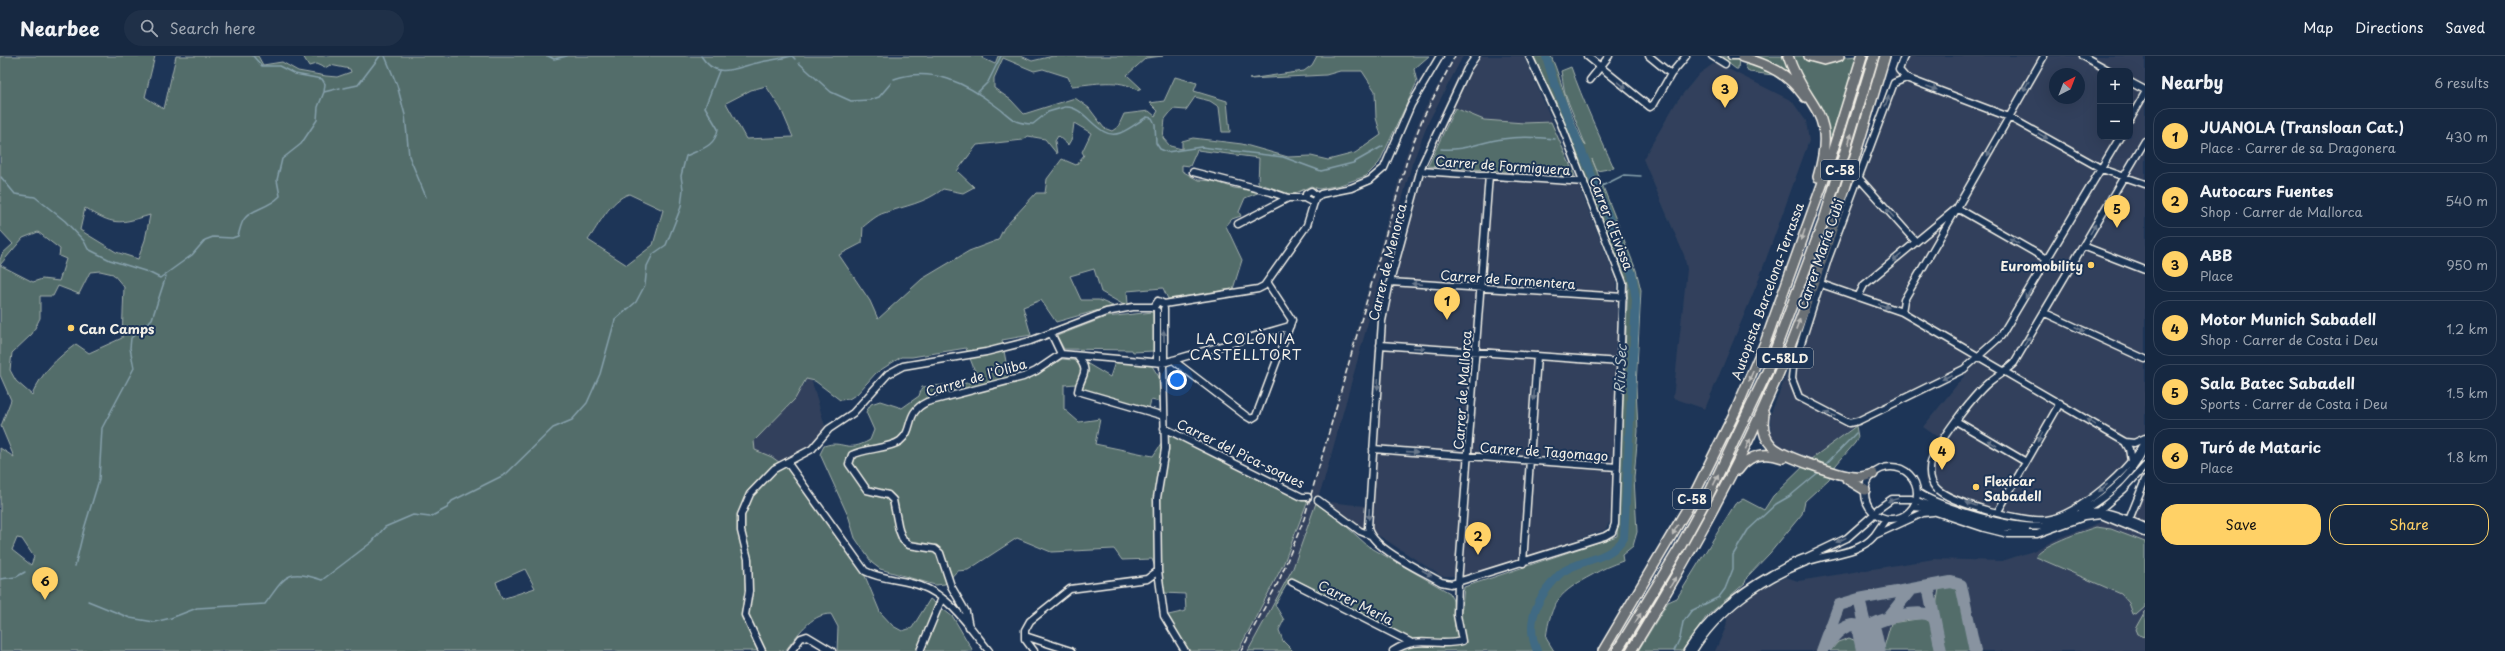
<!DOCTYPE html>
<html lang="en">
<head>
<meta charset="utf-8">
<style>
  body { margin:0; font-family:"Playpen Sans",sans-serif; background:#1f3048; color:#f1f3f6 }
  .controls { position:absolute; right:12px; top:12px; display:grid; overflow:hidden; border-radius:8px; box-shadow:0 4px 16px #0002 }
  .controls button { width:36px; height:36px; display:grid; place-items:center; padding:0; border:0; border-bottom:1px solid #35445a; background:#162841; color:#f1f3f6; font:20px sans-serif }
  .compass { position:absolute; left:2049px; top:12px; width:36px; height:36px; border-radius:50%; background:#162841; box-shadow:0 4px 16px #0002; rotate:42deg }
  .you { position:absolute; left:1177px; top:324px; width:14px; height:14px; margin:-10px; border:3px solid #fff; border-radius:50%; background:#1a73e8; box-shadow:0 0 0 6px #1a73e833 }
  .badge { display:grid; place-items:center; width:26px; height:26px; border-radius:50%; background:#ffd166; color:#111; font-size:13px; font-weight:700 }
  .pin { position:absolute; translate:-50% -33px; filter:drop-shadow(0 1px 2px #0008) }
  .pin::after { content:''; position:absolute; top:21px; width:14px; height:12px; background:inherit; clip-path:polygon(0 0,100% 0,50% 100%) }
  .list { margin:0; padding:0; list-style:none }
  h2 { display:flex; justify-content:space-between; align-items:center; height:52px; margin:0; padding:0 16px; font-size:17px }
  h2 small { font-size:13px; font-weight:400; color:#9ea6b1 }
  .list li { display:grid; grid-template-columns:26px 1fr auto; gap:12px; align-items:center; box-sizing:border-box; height:56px; margin:0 8px 8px; padding:0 8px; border:1px solid #35445a; border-radius:16px }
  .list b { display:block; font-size:15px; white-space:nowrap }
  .list p { margin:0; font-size:13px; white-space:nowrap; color:#9ea6b1 }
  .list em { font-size:13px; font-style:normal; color:#9ea6b1 }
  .actions { display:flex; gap:8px; padding:12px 16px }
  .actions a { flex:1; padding:9px 0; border:1px solid #ffd166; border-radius:16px; text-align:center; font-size:14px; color:#ffd166 }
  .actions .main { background:#ffd166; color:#111 }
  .icon { flex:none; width:22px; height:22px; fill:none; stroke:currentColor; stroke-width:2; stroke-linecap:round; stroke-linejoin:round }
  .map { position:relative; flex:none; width:2145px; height:595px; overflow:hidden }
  header { display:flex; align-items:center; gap:24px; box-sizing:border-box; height:56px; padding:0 20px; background:#162841; border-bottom:1px solid #35445a }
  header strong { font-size:19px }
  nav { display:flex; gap:22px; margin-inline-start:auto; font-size:14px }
  .search { width:280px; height:36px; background:#1f3048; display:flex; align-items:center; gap:10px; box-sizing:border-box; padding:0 14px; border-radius:22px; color:#9ea6b1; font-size:15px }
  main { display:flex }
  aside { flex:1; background:#162841 }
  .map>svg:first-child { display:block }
</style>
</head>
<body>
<header>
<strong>Nearbee</strong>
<div class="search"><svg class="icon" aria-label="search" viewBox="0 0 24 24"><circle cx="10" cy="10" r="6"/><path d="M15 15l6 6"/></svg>Search here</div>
<nav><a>Map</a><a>Directions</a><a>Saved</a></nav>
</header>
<main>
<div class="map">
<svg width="2145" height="595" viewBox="0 0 2145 595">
  <rect width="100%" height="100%" fill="#1d3557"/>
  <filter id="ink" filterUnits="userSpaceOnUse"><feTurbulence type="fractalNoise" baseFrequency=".025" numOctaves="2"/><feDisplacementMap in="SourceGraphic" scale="8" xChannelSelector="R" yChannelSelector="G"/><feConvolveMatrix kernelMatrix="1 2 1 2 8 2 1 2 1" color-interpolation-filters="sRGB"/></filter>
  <g filter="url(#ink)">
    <path fill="#30415c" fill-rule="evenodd" d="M1454,0H1463L1429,65L1412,108L1324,425L1318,441L1310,439L1405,102L1421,60Z
      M1479,0H1523L1525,3L1565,94L1617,226V302L1610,466L1605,474L1470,520H1441L1381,481L1360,473L1328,449L1329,446L1374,451V304L1378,260L1415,112L1462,11Z
      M1901,0H2145V390L2112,429L2073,457L2047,466H2011L1947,445L1931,435L1925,425V409L1939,382L1923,371L1964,320L1963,317L1939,331L1852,372L1811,403L1781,390L1771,381L1770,359L1789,313L1817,226ZM2100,15H2130V81H2100ZM2055,18H2079V42H2055Z
      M1713,8H1718L1792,45L1806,65L1809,85L1757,228L1705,353L1673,342L1687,213L1684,199L1643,103L1677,45L1699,18Z
      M809,316L826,373L803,395L787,404L762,408L746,392L786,351L804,329Z
      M2145,418V470L2137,467L2130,456Z
      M1308,444L1316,447L1293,512L1248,595H1238L1283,509Z
      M2104,465L2145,482V595H1715L1726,571L1728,557L1757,534L1786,521L1798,525L1934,503L2002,505L2033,495L2059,482Z"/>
    <path fill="#526d6b" stroke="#a3afaa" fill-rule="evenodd" d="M0,0H155L145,41L164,53L176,0H258L263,9L282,6L298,15L326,20L337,21L351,16L350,13L330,9L325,12L316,8L309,10L303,0H983L982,2L995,8L998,0H1021L1032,5L1053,0H1163L1146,2L1127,19L1141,32L1138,34C1118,22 1095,28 1072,30L1068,21L1043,13L1034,15L1003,2L994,22V32L1011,44L1024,58L1075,42L1089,52L1104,72L1112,75L1118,71L1124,58L1149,55L1155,60L1158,55L1150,47L1164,45L1175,21L1197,27L1194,35L1227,45L1230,76H1222L1219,51L1210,45L1195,41L1186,54L1173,53L1165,63L1163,82L1170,90L1182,93V85L1193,82L1242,88L1288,101L1311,100L1328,104L1355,97L1381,79L1376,62L1375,35L1362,15H1340L1326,19L1249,23L1304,15L1312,9L1317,0H1429L1414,13L1417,26L1379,107L1366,120L1340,129L1319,133L1311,130L1292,139L1258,127L1259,102L1197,94L1190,110L1182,109V115L1198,124L1214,125L1234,132L1260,136L1245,142L1239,156L1241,160L1232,163L1226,170L1242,204L1233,233L1168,243L1163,232L1127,235L1128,248L1124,249L1101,236L1094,213L1070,220L1081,244H1099L1113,250L1056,266L1041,244L1023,251L1031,279L1002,284L1009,322L1050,311L1062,303L1083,305L1110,321L1115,306L1152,310L1159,321L1160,346L1151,344L1149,352L1081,333L1076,328L1064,329V353L1079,366L1100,363L1095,388L1153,400L1168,378L1308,444L1283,509L1238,595H1190L1164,560L1186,555L1185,538L1164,537L1152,503L1122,504L1114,493L1051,496L1017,482L968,514L957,515L945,528L935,529L880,513L872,507L855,482L849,462L820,398L824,390C843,383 846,398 870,384L874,374L866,356L871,348L880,345L902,352L919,340L922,331L979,326L966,292L912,301H901L876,317L857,338L849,343L840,344L815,325L806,323L795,343L754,385L755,394L772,401L787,412L865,520L880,556L893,570L902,575L912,572L930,543L953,561L973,595H837L838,571L831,558C810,558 797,580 785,595H0V392L14,401L1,370L11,344L0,319V204L2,198L13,188L0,174ZM766,30L781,53L793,81L746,83L726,47L751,34ZM1074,67L1091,77L1082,96L1084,99L1076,109L1062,103L1047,123L1045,137H1036L1004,172L998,184L969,195L922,223L878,263L870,245L839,199L862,187L863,171C869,166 877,159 884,157C905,150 925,147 943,133L963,137L974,131L957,115L977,89L1023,84L1028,80L1045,83L1057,98L1055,85L1058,80L1068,89L1072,82ZM629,138L663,154L653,189L627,209L588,184C599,169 610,144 629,138ZM85,152C114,169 117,169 150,159L145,184L138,203L116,196L80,174ZM38,176L60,193L59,200L66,203L59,225L42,223L33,226L0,209L23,182ZM100,215L113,218L124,231L122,282L89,297L76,288C56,303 42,316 32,339L16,325L10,314L12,297L32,278L40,262V240H53L58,230L79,238L90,216ZM17,482L22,483L34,501L31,509L12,494ZM525,513L535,532L502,543L496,526Z
      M1533,0H1551C1564,29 1569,63 1586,90L1565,38L1561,15L1571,11C1583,45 1599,79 1614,112L1597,115L1592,103L1636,214L1641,234L1636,330L1638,375L1634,422L1637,476L1633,490L1622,499L1623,505C1611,509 1602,513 1592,519C1560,536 1551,545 1546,582L1554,595H1401L1412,584L1291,521L1275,549L1284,564L1279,574L1283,585L1293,595H1248L1293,512L1316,447L1326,452L1368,490L1450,537L1453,545L1455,571L1462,551L1464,531L1617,480L1628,228L1557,49Z
      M1719,0L1739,3L1738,13H1736Z
      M1750,0H1784L1796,25Z
      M1791,0H1803L1812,4L1858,0L1830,85C1825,48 1804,32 1791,0Z
      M1746,6L1782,20L1780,24L1773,19L1749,16L1745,10Z
      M1455,52L1484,64L1524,67L1551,66L1575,120L1428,110Z
      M1153,256L1154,295L1133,296L1132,294L1064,293L1057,280L1106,261Z
      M1856,370L1858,381L1855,387L1836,409L1829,423L1805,445L1802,458L1770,497L1747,521L1745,527L1707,560L1682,595H1638L1668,546L1677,542L1735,448L1743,443L1764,454L1773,440L1811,403Z
      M2096,471L2111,473L2145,486V551L2136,559L2133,558L2129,547L2121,538L2036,501C2036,491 2086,474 2096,471Z
      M1949,530L1956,533L1959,539L1971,595H1944L1936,550L1939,533Z
      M2145,555V581L2137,578L2135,573Z
      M1924,562L1930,566L1937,595H1883L1891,567Z
      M1849,582L1856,585L1859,595H1830L1838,586Z"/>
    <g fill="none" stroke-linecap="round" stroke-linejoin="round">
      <path stroke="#87a1ac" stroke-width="1.5" d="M253,0L262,10H279L295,18L322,23L325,28L324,36
        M385,0L397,29L405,59L409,100L426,141
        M548,0L554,3L567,0
        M701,0C717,25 735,11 757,7C769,4 780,3 792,0L795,3
        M799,7L831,36L851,45L870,44L879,41L891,27
        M894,23C932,10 966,27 996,50C1013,62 1011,67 1033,68L1048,56L1065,51
        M344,32L358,29L380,0
        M978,36L988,26L1001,0
        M1066,51C1086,50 1098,85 1120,77C1129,74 1138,66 1147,61L1152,62L1155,68L1156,87L1160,93L1167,96L1201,91L1283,101L1321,115L1353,107L1383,90
        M1573,84L1578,85
        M1441,93C1464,95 1480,86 1502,83C1520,80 1537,81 1555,83
        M1,121L15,138L35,141L65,165L84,185L88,193L110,204L148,216L160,222L192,199L205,184L213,181L232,182L238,180C240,174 241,166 245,162C252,153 269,152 280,140L277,124L282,103L301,88L317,64L318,51L324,36L340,32
        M1598,132L1624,119L1641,120
        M1825,409L1856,377
        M75,510L84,473L99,424L102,372L134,312L130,292L131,282L152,263L166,220
        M0,523L16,521L25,516
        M88,545L130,562L154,566L171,562L197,552L265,548C286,520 286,512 322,524L372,486L385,471L413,459L430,461L447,452L452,445L506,418L553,372L572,364L587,347L600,318L615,264L636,246L645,229L647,210L653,198L666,189L681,151L683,133L681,120L686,100C701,93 715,91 718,73L705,51L719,15
        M1674,595L1680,582L1683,566L1691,555L1719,541L1725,533L1733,513V499L1748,474L1776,448L1790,440L1820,415"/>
      <path stroke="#3f6b84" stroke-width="8" d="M1537,595C1526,570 1534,548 1551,528C1555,524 1558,518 1564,515C1583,503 1612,503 1624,482L1636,244L1632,218L1554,27L1546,0"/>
      <path stroke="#8893a0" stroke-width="12" d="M1928,530L1951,526L1961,529L1975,595
        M1888,562L1911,533
        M1867,577L1859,543L1928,530L1941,595
        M1867,577V573C1875,562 1926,551 1934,562
        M1828,589C1835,577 1848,564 1862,571L1867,577
        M1822,595L1839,549L1859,543"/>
      <path stroke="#8893a0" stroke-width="29" d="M1867,577L1871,595"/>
      <defs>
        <path id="minor" d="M1476,0L1467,13L1422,109L1390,226L1382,265L1368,471C1370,492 1423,515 1441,526L1451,528L1605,480L1612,476L1615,468L1623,227L1561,68L1529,0
          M1587,0L1650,51L1654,48L1671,18L1686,0
          M1649,0L1671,18
          M1712,0L1725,8
          M1731,0H1743
          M1904,0L1899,14L1906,22L2009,61L2102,113L2145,128
          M2083,0L2110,15
          M1906,22L1894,27L1828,203L1793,312L1792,323L1799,341L1849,367L1858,365L1964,313L2001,280L2120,81
          M1590,24L1609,0
          M2130,26L2145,34
          M2130,63L2145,37
          M2145,85L2014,307C2006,315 1996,320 1988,327C1973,340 1936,388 1931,406C1929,415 1930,425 1936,432C1949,447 2026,467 2046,464C2076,461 2133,412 2145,384
          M1421,115L1584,126
          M1193,116L1271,136L1288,142H1306
          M1858,121L1916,186
          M1314,147L1306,143V138L1311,135L1318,141
          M1238,168L1288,142
          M2083,190L2145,214
          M1390,226L1623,241
          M1821,228L1902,256L2125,386L2134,387L2145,382
          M1858,241L1864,229L1957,152L2044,0
          M1164,248L1258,233L1264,230L1307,169L1315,143L1321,138L1351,132L1370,124L1384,112L1411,49L1440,0
          M1154,251L1158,245L1164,248
          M1164,253V306
          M1157,255V306
          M1902,256L1904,244L1957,152L2048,204
          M2045,257L2145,303
          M1051,277L1061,298
          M1380,289L1620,306
          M1061,298L1163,307L1290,270
          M1077,300C1092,317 1080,319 1078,335L1164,360
          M1173,304L1246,360L1251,363L1256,360L1292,264L1267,226
          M1956,365L2026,406
          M1164,372L1302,441H1308
          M2125,386L2129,393L2131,405
          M1373,393L1617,411
          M787,406L865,515C882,524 903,523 921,530C950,540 971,573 989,595
          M1865 437a26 26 0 1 1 52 0a26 26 0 1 1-52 0Z
          M1917,436C1944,453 2014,474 2046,470C2056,469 2066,462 2075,459C2103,450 2119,460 2145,471
          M1318,444L1360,475L1370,479
          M1920,446L1992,469L2026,474
          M1913,451L1924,452L1984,472L2008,478H2037L2084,461L2101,459L2145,477
          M1878,453L1892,443H1911
          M2082,455C2108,440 2134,418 2145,390
          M2097,456L2124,433L2145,410
          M1997,457L2060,347
          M2129,464L2145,424
          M1875,479L1923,457L1933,456
          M1805,502L1847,482L1872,460
          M1523,507L1537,300
          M1158,515L1164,560L1185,595
          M1292,526L1410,586
          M969,571L966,556L951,530L940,497L935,493L909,489L903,484L899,474L893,444L888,439L867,434L849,408L852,399C865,392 889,393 900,385C915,373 904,357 927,346L1023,321L1036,315L1061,298
          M1025,580L1071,595
          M762,595L745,559L749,535L748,503L741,475V459L750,438L774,413L812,393L829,373L853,357L888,318L903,310L986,296L1030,285L1106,256L1133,251H1154
          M791,595L801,582L807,580L832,595
          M920,595L942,542
          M1034,595L1025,583V574L1030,565L1070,533L1147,523L1158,515L1157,442L1165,393L1163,307
          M1393,595C1419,578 1435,592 1462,585L1457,559L1458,527L1489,119
          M1687,595C1709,560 1737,538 1772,518C1784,512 1795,504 1808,501
          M1693,595C1718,554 1762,523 1806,506C1828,497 1858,499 1874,480C1878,475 1882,468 1886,463"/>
        <path id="highway" d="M1788,0C1806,55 1838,52 1818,121
          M1809,0L1824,4L1839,0
          M1742,1C1769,9 1788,17 1805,41
          M1764,358C1762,370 1763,381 1772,390C1781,400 1840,420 1855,421C1861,422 1867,420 1873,418
          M1738,414C1749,398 1766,396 1783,402
          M1847,423L1865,434
          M1603,595L1687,453L1736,354L1766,284L1822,129L1862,0
          M1617,595L1679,493L1707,442L1766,318L1824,164L1874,0
          M1631,595C1686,505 1737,415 1778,319C1822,216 1853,107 1885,0"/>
      </defs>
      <use href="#minor" stroke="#f4f1e8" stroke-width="9"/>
      <use href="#highway" stroke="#f4f1e8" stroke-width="12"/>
      <use href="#minor" stroke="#1d3557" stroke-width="6"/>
      <use href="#highway" stroke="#6b6f75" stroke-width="9"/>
      <path stroke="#f4f1e8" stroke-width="1.5" stroke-dasharray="6 3" stroke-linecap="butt" d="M1241,595L1279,525L1304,463L1408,101L1422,64L1455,0"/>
    </g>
    <defs><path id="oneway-solid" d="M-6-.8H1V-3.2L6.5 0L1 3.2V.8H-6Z"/></defs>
    <g fill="#68778a">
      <use href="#oneway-solid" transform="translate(1622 29) rotate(38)"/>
      <use href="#oneway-solid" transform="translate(2026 30) rotate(120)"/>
      <use href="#oneway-solid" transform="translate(1932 32) rotate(20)"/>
      <use href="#oneway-solid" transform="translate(1887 45) rotate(-70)"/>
      <use href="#oneway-solid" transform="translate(2043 80) rotate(30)"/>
      <use href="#oneway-solid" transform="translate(1990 95) rotate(120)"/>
      <use href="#oneway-solid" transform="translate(1890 157) rotate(-131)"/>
      <use href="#oneway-solid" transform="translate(2093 173) rotate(-60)"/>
      <use href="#oneway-solid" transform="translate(2014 185) rotate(-150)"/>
      <use href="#oneway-solid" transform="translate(1897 202) rotate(140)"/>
      <use href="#oneway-solid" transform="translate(1417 228) rotate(-176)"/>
      <use href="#oneway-solid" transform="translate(2028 238) rotate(121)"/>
      <use href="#oneway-solid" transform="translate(1884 250) rotate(19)"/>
      <use href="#oneway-solid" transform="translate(2080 273) rotate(25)"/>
      <use href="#oneway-solid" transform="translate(1164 280) rotate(-91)"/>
      <use href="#oneway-solid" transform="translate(2027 285) rotate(-58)"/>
      <use href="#oneway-solid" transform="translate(1419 292) rotate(4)"/>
      <use href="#oneway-solid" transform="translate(1947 321) rotate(153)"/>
      <use href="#oneway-solid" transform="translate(1378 328) rotate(94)"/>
      <use href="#oneway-solid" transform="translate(1534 339) rotate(94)"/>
      <use href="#oneway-solid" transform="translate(1830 358) rotate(-155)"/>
      <use href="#oneway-solid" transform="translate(2091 366) rotate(-149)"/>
      <use href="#oneway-solid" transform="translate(2040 381) rotate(120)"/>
      <use href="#oneway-solid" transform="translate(1992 387) rotate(-149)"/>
      <use href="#oneway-solid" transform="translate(1412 396) rotate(4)"/>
      <use href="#oneway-solid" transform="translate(2103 432) rotate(140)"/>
      <use href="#oneway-solid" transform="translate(1893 444) rotate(162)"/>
      <use href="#oneway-solid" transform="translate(1971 448) rotate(-160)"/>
      <use href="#oneway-solid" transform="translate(1369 458) rotate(93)"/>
      <use href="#oneway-solid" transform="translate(1841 484) rotate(154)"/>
      <use href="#oneway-solid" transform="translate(1427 517) rotate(30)"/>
    </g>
    <g fill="#bdbdba">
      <use href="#oneway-solid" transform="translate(1850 83) rotate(-73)"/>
      <use href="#oneway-solid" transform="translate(1803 179) rotate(109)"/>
      <use href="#oneway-solid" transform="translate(1798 268) rotate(-69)"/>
      <use href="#oneway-solid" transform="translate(1751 320) rotate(113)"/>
      <use href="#oneway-solid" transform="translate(1748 388) rotate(-64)"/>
      <use href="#oneway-solid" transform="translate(1716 424) rotate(-64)"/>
      <use href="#oneway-solid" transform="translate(1675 474) rotate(119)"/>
      <use href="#oneway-solid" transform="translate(1673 526) rotate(-60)"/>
      <use href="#oneway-solid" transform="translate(1638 562) rotate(-59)"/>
    </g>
  </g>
  <g fill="#ffd166" stroke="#1d3557" stroke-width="1.5">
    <circle cx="2091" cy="209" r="4"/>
    <circle cx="71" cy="272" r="4"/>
    <circle cx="1976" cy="431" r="4"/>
  </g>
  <g text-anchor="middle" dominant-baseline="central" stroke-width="4" stroke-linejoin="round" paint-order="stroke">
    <g fill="#1d3557" stroke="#b4b9bc" stroke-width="1">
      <rect x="1821" y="104" width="38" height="20" rx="3"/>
      <rect x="1757" y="292" width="56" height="20" rx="3"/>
      <rect x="1673" y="433" width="38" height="20" rx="3"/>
    </g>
    <g font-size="12" font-weight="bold" fill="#f4f1e8">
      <text x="1840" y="114">C-58</text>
      <text x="1785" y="302">C-58LD</text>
      <text x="1692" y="443">C-58</text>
    </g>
    <g font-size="13" fill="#f4f1e8" stroke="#1d3557">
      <text transform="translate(1503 109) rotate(4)">Carrer de Formiguera</text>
      <text transform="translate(1612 167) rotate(69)">Carrer d'Eivissa</text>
      <text transform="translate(1820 198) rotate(-71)">Carrer María Cubi</text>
      <text transform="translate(1387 206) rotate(-76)">Carrer de Menorca</text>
      <text transform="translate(1508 223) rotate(4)">Carrer de Formentera</text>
      <text transform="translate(1767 235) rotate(-70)">Autopista Barcelona-Terrassa</text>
      <text transform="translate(976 321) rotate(-16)">Carrer de l'Òliba</text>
      <text transform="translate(1462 334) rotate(-86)">Carrer de Mallorca</text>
      <text transform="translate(1544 395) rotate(4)">Carrer de Tagomago</text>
      <text transform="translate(1241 397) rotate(26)">Carrer del Pica-soques</text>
      <text transform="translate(1356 546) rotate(27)">Carrer Merla</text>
    </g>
    <g font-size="13" font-weight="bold" fill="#f4f1e8" stroke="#1d3557" text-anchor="start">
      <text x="2083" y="209" text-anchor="end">Euromobility</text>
      <text x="79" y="272">Can Camps</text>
      <text x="1984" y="424">Flexicar<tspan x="1984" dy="15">Sabadell</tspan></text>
    </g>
    <g font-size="14" letter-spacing="1" fill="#f4f1e8" stroke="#1d3557">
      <text x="1246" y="282">LA COLÒNIA<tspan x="1246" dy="16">CASTELLTORT</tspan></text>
    </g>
    <g font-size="14" font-style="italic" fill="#b5c2c5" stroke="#1d3557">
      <text transform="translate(1620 313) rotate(-87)">Riu Sec</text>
    </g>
  </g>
</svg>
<div class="controls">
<button>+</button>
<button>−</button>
</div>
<svg class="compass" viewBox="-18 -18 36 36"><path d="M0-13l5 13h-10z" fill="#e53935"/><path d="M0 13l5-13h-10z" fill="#9ea6b1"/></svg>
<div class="you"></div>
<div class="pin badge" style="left:1447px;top:264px">1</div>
<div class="pin badge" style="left:1478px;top:499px">2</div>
<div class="pin badge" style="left:1725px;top:52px">3</div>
<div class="pin badge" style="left:1942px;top:414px">4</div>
<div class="pin badge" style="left:2117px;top:172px">5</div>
<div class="pin badge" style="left:45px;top:544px">6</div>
</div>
<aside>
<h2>Nearby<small>6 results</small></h2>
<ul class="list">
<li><span class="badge">1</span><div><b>JUANOLA (Transloan Cat.)</b><p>Place · Carrer de sa Dragonera</p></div><em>430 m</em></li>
<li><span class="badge">2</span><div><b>Autocars Fuentes</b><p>Shop · Carrer de Mallorca</p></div><em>540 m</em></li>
<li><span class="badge">3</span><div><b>ABB</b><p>Place</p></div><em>950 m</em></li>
<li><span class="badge">4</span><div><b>Motor Munich Sabadell</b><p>Shop · Carrer de Costa i Deu</p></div><em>1.2 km</em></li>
<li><span class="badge">5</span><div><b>Sala Batec Sabadell</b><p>Sports · Carrer de Costa i Deu</p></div><em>1.5 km</em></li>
<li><span class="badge">6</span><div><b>Turó de Mataric</b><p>Place</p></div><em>1.8 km</em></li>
</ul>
<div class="actions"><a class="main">Save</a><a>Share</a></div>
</aside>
</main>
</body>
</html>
